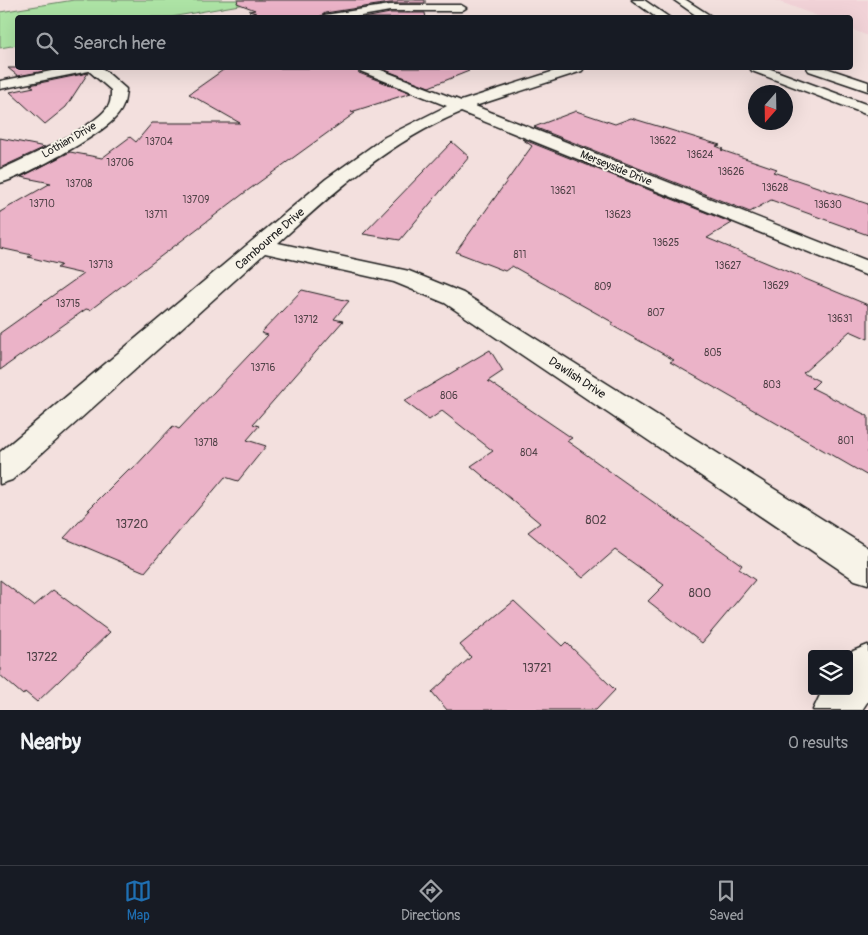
<!DOCTYPE html>
<html lang="en">
<head>
<meta charset="utf-8">
<style>
  body { margin:0; font-family:Pangolin,sans-serif; background:#242831; color:#f1f3f6 }
  .controls { position:absolute; right:15px; bottom:15px; display:grid; overflow:hidden; border-radius:5px; box-shadow:0 5px 20px #0002 }
  .controls button { width:45px; height:45px; display:grid; place-items:center; padding:0; border:0; border-bottom:1px solid #363941; background:#171b24; color:#f1f3f6; font:25px sans-serif }
  .compass { position:absolute; left:748px; top:85px; width:45px; height:45px; border-radius:50%; background:#171b24; box-shadow:0 5px 20px #0002; rotate:200deg }
  .list { margin:0; padding:0; list-style:none }
  h2 { display:flex; justify-content:space-between; align-items:center; height:65px; margin:0; padding:0 20px; font-size:21px }
  h2 small { font-size:16px; font-weight:400; color:#9ea1a6 }
  .icon { flex:none; width:28px; height:28px; fill:none; stroke:currentColor; stroke-width:2; stroke-linecap:round; stroke-linejoin:round }
  .map { position:relative; flex:none; width:868px; height:710px; overflow:hidden }
  .search { position:absolute; background:#171b24; box-shadow:0 5px 20px #0002; left:15px; right:15px; top:15px; height:55px; display:flex; align-items:center; gap:12px; box-sizing:border-box; padding:0 18px; border-radius:5px; color:#9ea1a6; font-size:19px }
  .sheet { height:155px; background:#171b24 }
  nav { display:flex; justify-content:space-around; align-items:center; box-sizing:border-box; height:70px; border-top:1px solid #363941; background:#171b24; font-size:14px; color:#9ea1a6 }
  nav a { display:grid; justify-items:center; gap:2px }
  nav .on { color:#1f6fb2 }
  .map>svg:first-child { display:block }
</style>
</head>
<body>
<div class="map">
<svg width="868" height="710" viewBox="0 0 868 710">
  <rect width="100%" height="100%" fill="#f3e0de"/>
  <filter id="ink" filterUnits="userSpaceOnUse"><feTurbulence type="fractalNoise" baseFrequency=".02" numOctaves="2"/><feDisplacementMap in="SourceGraphic" scale="10" xChannelSelector="R" yChannelSelector="G"/><feConvolveMatrix kernelMatrix="1 2 1 2 8 2 1 2 1" color-interpolation-filters="sRGB"/></filter>
  <g filter="url(#ink)">
    <path fill="#f1d2d7" d="M775,0H868V36L851,29L850,18L820,17Z"/>
    <path fill="#ade3a5" stroke="#648060" d="M74,0H268L171,17L18,18L17,45L0,48V12Z"/>
    <path fill="#ebb3c8" stroke="#1c1c1c" d="M238,0H425V3H390L325,13L318,18H234L256,13L249,11L255,10L237,3Z
      M390,13H425L426,18H364Z
      M8,68H60L18,76Z
      M226,68H356L359,73L411,93L351,112L355,113L247,191L90,310L86,309L0,370V333L83,274L57,268L61,265L28,257L32,255L0,248V212L51,183L21,177L70,152L102,158L130,137L136,142L152,123H240L189,94Z
      M380,68H466L469,71L429,87Z
      M88,73L66,107L45,124L10,92L34,87L30,85Z
      M576,111L615,124L631,118L720,145L716,146L723,149L721,150L777,169L773,172L868,204V235L771,200L750,212L534,127Z
      M0,138L45,147L0,168Z
      M522,139L732,223L707,238L868,305V339L850,331L803,373L819,381L812,388L868,416V476L670,362L674,360L611,325L614,323L512,266L505,271L456,252L532,146Z
      M452,142L469,157L400,240L363,234Z
      M302,290L349,301L334,319L343,321L253,424L259,426L247,440L266,446L238,481L225,477L145,572L64,538L90,510H88L129,469L132,470L173,426L179,429L268,335L261,333Z
      M490,350L503,371L488,381L572,438L567,441L742,565L739,569L755,580L702,643L648,601L664,585L615,550L583,578L528,532L540,523L471,466L493,451L442,411L429,420L404,401Z
      M0,580L34,606L53,590L110,632L37,702L25,692L23,695L0,675Z
      M514,601L562,646L566,642L615,690L596,710H447L432,692L471,657L460,645Z"/>
    <g fill="none" stroke-linecap="round" stroke-linejoin="round">
      <defs>
        <path id="minor" d="M390,5H461L466,8L461,11H390L350,18H320L325,15Z
          M67,68H102L126,89C125,101 124,108 116,117C100,136 24,177 0,183V170C25,158 96,128 109,105C111,101 111,95 111,90L89,71L0,89V81Z
          M358,68H376L461,101L564,68H584L582,71L475,106L868,261V276L461,112C390,141 334,192 278,243L409,271L463,293L868,548V584L855,580L445,303L394,282L265,253L12,480L0,484V452L326,179L385,137L447,106L360,71Z
          M868,645V701L862,710H813L822,691H849V656L853,651Z"/>
        <path id="secondary" d="M632,0H644L670,18H657Z
          M674,0H686L714,18H700Z
          M750,68H768L868,105V115L752,71Z
          M807,68H826L868,82V91L809,71Z"/>
      </defs>
      <use href="#minor" stroke="#1c1c1c" stroke-width="3"/>
      <use href="#secondary" stroke="#1c1c1c" stroke-width="3"/>
      <use href="#minor" fill="#f7f3e8" fill-rule="evenodd"/>
      <use href="#secondary" fill="#f7f3e8" fill-rule="evenodd"/>
    </g>
  </g>
  <g text-anchor="middle" dominant-baseline="central" stroke-width="4" stroke-linejoin="round" paint-order="stroke">
    <g font-size="10" fill="#504247">
      <text x="663" y="141">13622</text>
      <text x="159" y="142">13704</text>
      <text x="700" y="155">13624</text>
      <text x="120" y="163">13706</text>
      <text x="731" y="172">13626</text>
      <text x="79" y="184">13708</text>
      <text x="775" y="188">13628</text>
      <text x="563" y="191">13621</text>
      <text x="196" y="200">13709</text>
      <text x="42" y="204">13710</text>
      <text x="828" y="205">13630</text>
      <text x="156" y="215">13711</text>
      <text x="618" y="215">13623</text>
      <text x="666" y="243">13625</text>
      <text x="520" y="255">811</text>
      <text x="101" y="265">13713</text>
      <text x="728" y="266">13627</text>
      <text x="776" y="286">13629</text>
      <text x="603" y="287">809</text>
      <text x="68" y="304">13715</text>
      <text x="656" y="313">807</text>
      <text x="840" y="319">13631</text>
      <text x="306" y="320">13712</text>
      <text x="713" y="353">805</text>
      <text x="263" y="368">13716</text>
      <text x="772" y="385">803</text>
      <text x="449" y="396">806</text>
      <text x="846" y="441">801</text>
      <text x="206" y="443">13718</text>
      <text x="529" y="453">804</text>
    </g>
    <g font-size="11" fill="#1c1c1c" stroke="#f7f3e8">
      <text transform="translate(69 140) rotate(-30)">Lothian Drive</text>
      <text transform="translate(616 168) rotate(22)">Merseyside Drive</text>
    </g>
    <g font-size="12" fill="#1c1c1c" stroke="#f7f3e8">
      <text transform="translate(270 239) rotate(-41)">Cambourne Drive</text>
      <text transform="translate(577 378) rotate(33)">Dawlish Drive</text>
    </g>
    <g font-size="12" fill="#504247">
      <text x="596" y="520">802</text>
      <text x="132" y="524">13720</text>
      <text x="700" y="593">800</text>
      <text x="42" y="657">13722</text>
      <text x="537" y="668">13721</text>
    </g>
  </g>
</svg>
<div class="controls">
<button><svg class="icon" aria-label="layers" viewBox="0 0 24 24"><path d="M12 4l9 5-9 5-9-5zM3 14l9 5 9-5"/></svg></button>
</div>
<svg class="compass" viewBox="-18 -18 36 36"><path d="M0-13l5 13h-10z" fill="#e53935"/><path d="M0 13l5-13h-10z" fill="#9ea1a6"/></svg>
<div class="search"><svg class="icon" aria-label="search" viewBox="0 0 24 24"><circle cx="10" cy="10" r="6"/><path d="M15 15l6 6"/></svg>Search here</div>
</div>
<section class="sheet">
<h2>Nearby<small>0 results</small></h2>
<ul class="list">
</ul>
</section>
<nav>
<a class="on"><svg class="icon" aria-label="map" viewBox="0 0 24 24"><path d="M3 6l6-2 6 2 6-2v14l-6 2-6-2-6 2zM9 4v14M15 6v14"/></svg>Map</a>
<a><svg class="icon" aria-label="directions" viewBox="0 0 24 24"><path d="M12 3l9 9-9 9-9-9zM9 14v-3h6M13 9l2 2-2 2"/></svg>Directions</a>
<a><svg class="icon" aria-label="saved" viewBox="0 0 24 24"><path d="M7 4h10v16l-5-4-5 4z"/></svg>Saved</a>
</nav>
</body>
</html>
